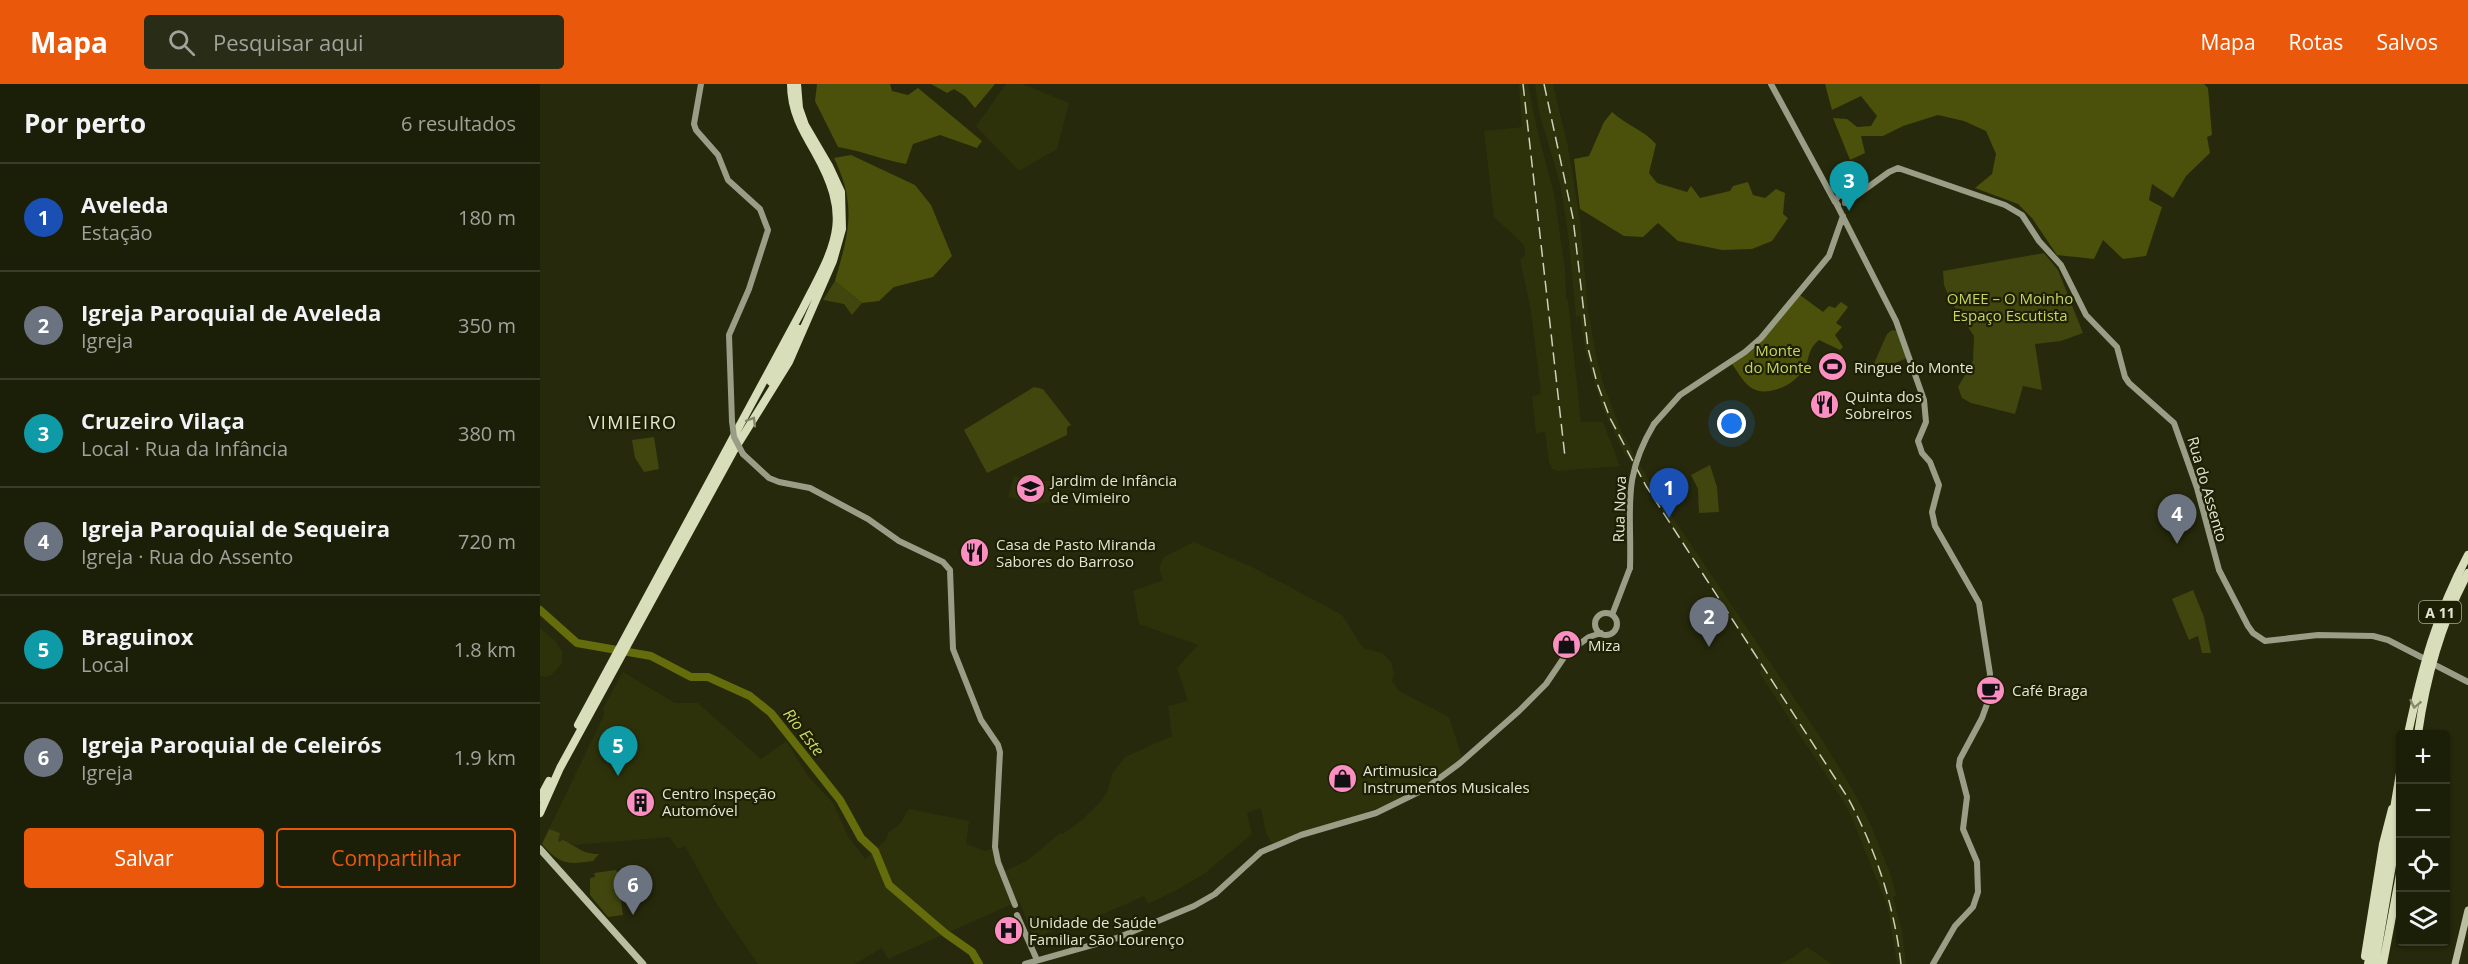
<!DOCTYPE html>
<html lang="pt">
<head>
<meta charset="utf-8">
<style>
  body { margin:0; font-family:"Open Sans",sans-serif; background:#292c16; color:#f1f3f6 }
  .controls { position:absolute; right:18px; bottom:18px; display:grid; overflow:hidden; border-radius:6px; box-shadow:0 2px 4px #0004 }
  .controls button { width:54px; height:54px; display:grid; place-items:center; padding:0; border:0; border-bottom:2px solid #3a3d29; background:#1c1f08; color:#f1f3f6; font:30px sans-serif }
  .you { position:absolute; left:1192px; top:340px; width:21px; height:21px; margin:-15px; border:4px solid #fff; border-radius:50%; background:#1a73e8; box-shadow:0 0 0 9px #1a73e833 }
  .badge { display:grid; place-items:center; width:39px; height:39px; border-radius:50%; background:#ea580c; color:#fff; font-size:20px; font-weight:700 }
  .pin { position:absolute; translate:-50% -50px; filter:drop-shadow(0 2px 3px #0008) }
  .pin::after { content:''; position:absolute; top:32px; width:21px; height:18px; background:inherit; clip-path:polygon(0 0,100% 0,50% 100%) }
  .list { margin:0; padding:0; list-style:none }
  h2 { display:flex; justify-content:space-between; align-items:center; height:78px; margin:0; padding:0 24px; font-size:26px }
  h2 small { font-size:20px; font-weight:400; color:#a0a29c }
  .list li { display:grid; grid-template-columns:39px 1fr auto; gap:18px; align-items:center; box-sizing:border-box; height:108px; padding:0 24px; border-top:2px solid #3a3d29 }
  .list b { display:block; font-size:22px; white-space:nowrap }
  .list p { margin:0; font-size:20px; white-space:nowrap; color:#a0a29c }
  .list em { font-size:20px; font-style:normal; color:#a0a29c }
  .actions { display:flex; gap:12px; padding:18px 24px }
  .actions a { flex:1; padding:14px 0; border:2px solid #ea580c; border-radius:6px; text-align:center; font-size:21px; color:#ea580c }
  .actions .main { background:#ea580c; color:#fff }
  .icon { flex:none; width:33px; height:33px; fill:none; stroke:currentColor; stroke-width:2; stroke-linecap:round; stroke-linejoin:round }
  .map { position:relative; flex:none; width:1928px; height:880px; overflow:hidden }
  header { display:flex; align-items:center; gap:36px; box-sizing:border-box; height:84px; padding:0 30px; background:#ea580c; color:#fff }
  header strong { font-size:28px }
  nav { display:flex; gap:33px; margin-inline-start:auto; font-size:21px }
  .search { width:420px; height:54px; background:#292c16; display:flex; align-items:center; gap:15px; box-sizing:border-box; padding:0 21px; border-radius:6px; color:#a0a29c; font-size:22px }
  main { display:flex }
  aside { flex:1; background:#1c1f08 }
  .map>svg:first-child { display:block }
</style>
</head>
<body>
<header>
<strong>Mapa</strong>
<div class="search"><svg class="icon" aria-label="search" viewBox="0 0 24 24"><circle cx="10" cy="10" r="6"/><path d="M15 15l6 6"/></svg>Pesquisar aqui</div>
<nav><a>Mapa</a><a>Rotas</a><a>Salvos</a></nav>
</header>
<main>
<aside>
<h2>Por perto<small>6 resultados</small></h2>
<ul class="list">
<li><span class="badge" style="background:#1a4fb4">1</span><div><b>Aveleda</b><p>Estação</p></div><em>180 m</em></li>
<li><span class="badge" style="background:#6b7280">2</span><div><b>Igreja Paroquial de Aveleda</b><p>Igreja</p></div><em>350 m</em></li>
<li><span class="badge" style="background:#0f9aa8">3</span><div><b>Cruzeiro Vilaça</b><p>Local · Rua da Infância</p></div><em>380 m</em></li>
<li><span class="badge" style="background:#6b7280">4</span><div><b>Igreja Paroquial de Sequeira</b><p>Igreja · Rua do Assento</p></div><em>720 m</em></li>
<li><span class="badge" style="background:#0f9aa8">5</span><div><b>Braguinox</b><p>Local</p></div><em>1.8 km</em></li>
<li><span class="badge" style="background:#6b7280">6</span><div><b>Igreja Paroquial de Celeirós</b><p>Igreja</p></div><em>1.9 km</em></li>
</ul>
<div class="actions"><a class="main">Salvar</a><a>Compartilhar</a></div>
</aside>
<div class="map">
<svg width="1928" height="880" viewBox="0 0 1928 880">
  <rect width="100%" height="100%" fill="#26290b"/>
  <path fill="#2e320b" d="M466,0H483L529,19L517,65L479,87L436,42Z
    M979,0H988L996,41L1014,110L1025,185L1026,216H1028L1041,338H1063L1080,382L1017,387L1012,385L1009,378L1005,348L996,349L992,312L1001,310L991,227L980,175L985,172L984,161L954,133L944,47L982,43Z
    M995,0H1013L1017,17L1028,63L1040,136L1048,226L1056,271L1063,299L1081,347L1113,404L1283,657L1314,708L1332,744L1351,792L1356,811L1353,813L1362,847L1366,880H1357L1348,824L1312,734L1303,717L1219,588L1222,586L1219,580L1164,492L1088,373L1085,371L1062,323L1046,269L1040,232L1036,233L1028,149L1020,99L999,28Z
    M474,392L489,397H511V418L495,420L468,413Z
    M654,458L712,483L802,531L823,564L842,569L851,578L854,591L852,597L859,607L909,633L922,673L894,697L859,717L732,760L726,749L721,724L707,729L712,750L664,790L637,806L608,820L604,812L534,843L532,838L494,855L479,817L348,875L342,864L315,880H218L178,822L145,762L138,765L129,753L34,761L24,756L17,758L20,749L9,745L64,631L63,624L83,588L135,619H158L221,675L246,657L268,692L293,719L308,752L325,775L346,756L348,749L360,740L369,725L429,737L426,760L445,767L458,763L465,787L488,776L520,749L523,750L542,736L561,717L568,706L572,690L585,673L632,652L628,622L648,617L637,584L658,561L599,540L593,507L623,496L619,484L624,473Z
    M0,544L15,557L22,567V578L18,584L11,591L5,593L0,591Z
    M1267,863L1292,880H1240L1252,874Z"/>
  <path fill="#41460e" d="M1504,169L1518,186L1543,249L1521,257L1495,260L1502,306L1483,302L1475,330L1431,319L1422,314L1418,303L1433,277L1434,252L1411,218L1404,201L1403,187Z
    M295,197L322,219L312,231L304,220L283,216Z
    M1352,246L1357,247L1367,274L1332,289V284L1347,250Z
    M494,303L503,305L531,341L527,343V351L447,389L424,346Z
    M114,353L119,385L104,388L95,374L92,356Z
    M1170,381L1177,403L1179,428L1159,429L1158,405L1151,391Z
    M1653,506L1664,533L1671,569H1662L1658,552L1649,556L1632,515Z
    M9,745L20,749L18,758L23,756C39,763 41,770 59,770L53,777C27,781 19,780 2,760Z
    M76,786L77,788L83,787L82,793L85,796L78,797V799H85L83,804L86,806L80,808L83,831L68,833L50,811V794L55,793L54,789Z"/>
  <path fill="#4b510a" d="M277,0H350L352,7L368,11L378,4L442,57L437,64L400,51L373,60L366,80C343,76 322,67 298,63L275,17Z
    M391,0H455L435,24L425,12L414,5L407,9Z
    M1285,0H1664L1668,4L1672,51L1667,53L1670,69L1646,92L1633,114L1612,100L1609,116L1622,123L1606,172L1583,175L1563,156L1554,175L1517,171L1492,134L1478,120L1435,104L1452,90L1456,70L1446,47L1424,37L1398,31L1363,42L1343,52H1321L1325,69L1310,76L1293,34L1307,35L1317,43L1331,42L1337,32L1321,12L1292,26Z
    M1072,28C1086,41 1104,46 1116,60L1109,89L1117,99L1147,108L1151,102L1160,114L1190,107L1193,102L1208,98L1213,111L1225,114L1236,105L1245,109L1243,130L1248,134L1232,157L1212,165L1182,166L1138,157L1118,139L1103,153L1084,152L1040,125L1034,75L1049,72L1064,38Z
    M311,71L375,101L391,121L412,172L393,193L354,203L339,217L322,219L295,197C309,148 317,122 294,74Z
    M1260,211L1283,228L1289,222L1295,224L1301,218L1308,223L1296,239L1302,243L1295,251L1303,263L1300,266L1279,256C1269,264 1270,270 1266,281C1259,299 1227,316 1210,303C1203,298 1197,287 1192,280Z"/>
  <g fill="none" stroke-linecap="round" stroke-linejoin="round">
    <path stroke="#646c0b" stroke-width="8" d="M0,526L37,559L111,572L151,593H168L210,612L231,629L300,716L321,754L335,767L349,801L405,849L432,868L439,880"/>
    <path stroke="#9a9e87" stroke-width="6" d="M161,0L154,40L156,46L178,71L188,96L220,125L228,146L209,205L189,251L192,337
      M1231,0L1295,118
      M1296,119L1356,237L1384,316L1386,338L1378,357L1382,369L1390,378L1399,401L1392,428L1395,442L1439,519L1450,590L1447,620L1442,634L1420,675L1419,682L1427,713L1423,745L1437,778L1438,808L1433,823L1415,842L1393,880
      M1306,119L1349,88L1358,84L1465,121L1482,131L1499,157L1521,181L1546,231L1577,263L1585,293L1589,299L1634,339L1657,404L1679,486L1708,542L1713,549L1725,557L1778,551L1833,552L1848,556L1881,573
      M1298,121L1295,116L1300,111L1305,113V119
      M1114,340L1140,311L1205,268L1221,254L1289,172L1303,132
      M203,370L229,394L239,398L270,404L328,435L359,457L403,478L410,486L413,565L441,636L458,661L460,668L455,763L458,778L475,821
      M1055 540a11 11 0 1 1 22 0a11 11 0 1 1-22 0Z
      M1072,531L1090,484
      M1897,582L1928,598
      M477,831L497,876
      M485,880L577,854L654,822L675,810L721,768L761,751L836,729L885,705L920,679L979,627L1006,600L1027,569L1049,553L1061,549"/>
    <path stroke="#bbbfa2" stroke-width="7" d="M0,765L103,880
      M1915,880L1928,826"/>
    <path stroke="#d8deba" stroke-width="8" d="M231,298L260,245
      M38,641L262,226C295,161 314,137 275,68C262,46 251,27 251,0
      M1868,650C1882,584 1896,531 1928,471
      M1878,650C1886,594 1901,539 1928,489
      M0,714L9,697
      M0,729L20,684L193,368L249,278L293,177L302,145L301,108L289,82L265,41L259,24L257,0
      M1825,872L1843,760L1852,725
      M1828,880L1860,689
      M1835,880L1860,734
      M1843,880L1860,790"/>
    <path stroke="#ced1be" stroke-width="1.5" stroke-dasharray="12 6" stroke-linecap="butt" d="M983,0L1025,373
      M1004,0L1033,134L1048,264L1057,299L1070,334L1106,402L1308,714C1336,766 1354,821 1361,880"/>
    <path stroke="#9a9e87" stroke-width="6" d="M192,337L194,353L203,370
      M1090,484C1092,425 1081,395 1114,340"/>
  </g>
  <defs><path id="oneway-chevron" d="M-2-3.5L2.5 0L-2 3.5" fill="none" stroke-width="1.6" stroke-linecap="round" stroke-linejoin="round" transform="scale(1.5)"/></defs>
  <g stroke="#848868">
    <use href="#oneway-chevron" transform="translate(212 337) rotate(-59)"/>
    <use href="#oneway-chevron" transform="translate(1875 620) rotate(102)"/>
  </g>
  <defs>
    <symbol id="stadium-disc" viewBox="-11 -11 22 22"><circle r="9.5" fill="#fc8fc1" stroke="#1d2003"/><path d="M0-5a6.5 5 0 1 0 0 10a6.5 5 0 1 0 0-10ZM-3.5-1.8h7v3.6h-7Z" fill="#111"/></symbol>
    <symbol id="restaurant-disc" viewBox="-11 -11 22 22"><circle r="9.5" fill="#fc8fc1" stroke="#1d2003"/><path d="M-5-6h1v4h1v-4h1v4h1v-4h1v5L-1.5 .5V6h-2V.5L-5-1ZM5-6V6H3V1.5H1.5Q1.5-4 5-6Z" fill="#111"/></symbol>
    <symbol id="school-disc" viewBox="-11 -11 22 22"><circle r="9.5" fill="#fc8fc1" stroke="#1d2003"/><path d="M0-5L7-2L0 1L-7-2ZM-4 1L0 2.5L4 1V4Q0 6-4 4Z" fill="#111"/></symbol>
    <symbol id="shop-disc" viewBox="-11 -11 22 22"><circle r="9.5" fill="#fc8fc1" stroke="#1d2003"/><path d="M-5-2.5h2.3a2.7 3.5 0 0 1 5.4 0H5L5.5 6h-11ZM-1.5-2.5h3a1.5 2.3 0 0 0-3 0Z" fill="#111"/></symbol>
    <symbol id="cafe-disc" viewBox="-11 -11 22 22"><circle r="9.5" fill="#fc8fc1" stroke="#1d2003"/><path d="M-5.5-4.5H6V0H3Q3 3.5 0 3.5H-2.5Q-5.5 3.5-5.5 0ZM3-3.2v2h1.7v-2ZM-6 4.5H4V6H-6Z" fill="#111"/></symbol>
    <symbol id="building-disc" viewBox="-11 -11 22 22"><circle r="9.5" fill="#fc8fc1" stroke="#1d2003"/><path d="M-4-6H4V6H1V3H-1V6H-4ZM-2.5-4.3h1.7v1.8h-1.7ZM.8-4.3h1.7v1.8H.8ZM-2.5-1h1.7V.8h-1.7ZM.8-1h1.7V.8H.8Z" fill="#111"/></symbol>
    <symbol id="hospital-disc" viewBox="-11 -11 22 22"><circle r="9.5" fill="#fc8fc1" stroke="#1d2003"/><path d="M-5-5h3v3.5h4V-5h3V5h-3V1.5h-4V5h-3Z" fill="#111"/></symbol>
  </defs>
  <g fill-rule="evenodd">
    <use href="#stadium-disc" x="1276" y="266" width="33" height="33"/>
    <use href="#restaurant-disc" x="1268" y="304" width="33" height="33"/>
    <use href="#school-disc" x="474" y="388" width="33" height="33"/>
    <use href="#restaurant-disc" x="418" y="452" width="33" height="33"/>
    <use href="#shop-disc" x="1010" y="544" width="33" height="33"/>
    <use href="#cafe-disc" x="1434" y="590" width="33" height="33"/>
    <use href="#shop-disc" x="786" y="678" width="33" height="33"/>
    <use href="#building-disc" x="84" y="702" width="33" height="33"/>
    <use href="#hospital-disc" x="452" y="830" width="33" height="33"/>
  </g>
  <g text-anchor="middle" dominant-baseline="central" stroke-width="4.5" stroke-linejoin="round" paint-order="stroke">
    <rect fill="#1d2003" stroke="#a8ab95" stroke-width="1.5" x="1879" y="517" width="42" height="22" rx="4.5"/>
    <g font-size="14" font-weight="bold" fill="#e3e6d4">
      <text x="1900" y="528">A 11</text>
    </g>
    <g font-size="15" fill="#c8d461" stroke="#1d2003">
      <text x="1470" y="214">OMEE – O Moinho<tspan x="1470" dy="17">Espaço Escutista</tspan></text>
      <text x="1238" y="266">Monte<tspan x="1238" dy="17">do Monte</tspan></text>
    </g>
    <g font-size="15" fill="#e3e6d4" stroke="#1d2003" text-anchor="start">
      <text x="1314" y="283">Ringue do Monte</text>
      <text x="1305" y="312">Quinta dos<tspan x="1305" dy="17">Sobreiros</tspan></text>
      <text x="511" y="396">Jardim de Infância<tspan x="511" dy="17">de Vimieiro</tspan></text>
      <text x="456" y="460">Casa de Pasto Miranda<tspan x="456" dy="17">Sabores do Barroso</tspan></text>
      <text x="1048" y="561">Miza</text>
      <text x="1472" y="606">Café Braga</text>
      <text x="823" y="686">Artimusica<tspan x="823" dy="17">Instrumentos Musicales</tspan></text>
      <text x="122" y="709">Centro Inspeção<tspan x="122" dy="17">Automóvel</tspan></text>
      <text x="489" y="838">Unidade de Saúde<tspan x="489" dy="17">Familiar São Lourenço</tspan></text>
    </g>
    <g font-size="15" fill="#e3e6d4" stroke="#1d2003">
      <text transform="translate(1668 405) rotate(74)">Rua do Assento</text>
      <text transform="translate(1079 425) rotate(-88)">Rua Nova</text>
    </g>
    <g font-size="16" font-style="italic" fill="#cedb68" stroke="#1d2003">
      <text transform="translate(264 648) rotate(52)">Rio Este</text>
    </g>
    <g font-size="18" letter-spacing="1.5" fill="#e3e6d4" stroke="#1d2003">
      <text x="93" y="338">VIMIEIRO</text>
    </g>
  </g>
</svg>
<div class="controls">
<button>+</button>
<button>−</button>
<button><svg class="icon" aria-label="locate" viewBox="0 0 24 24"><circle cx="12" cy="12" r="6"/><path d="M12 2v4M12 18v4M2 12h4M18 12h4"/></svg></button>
<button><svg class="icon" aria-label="layers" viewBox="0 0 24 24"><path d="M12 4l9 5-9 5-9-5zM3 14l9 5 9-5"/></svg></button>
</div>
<div class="you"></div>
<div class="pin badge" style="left:1129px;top:434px;background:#1a4fb4">1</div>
<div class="pin badge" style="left:1169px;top:563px;background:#6b7280">2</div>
<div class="pin badge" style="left:1309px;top:127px;background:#0f9aa8">3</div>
<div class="pin badge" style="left:1637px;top:460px;background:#6b7280">4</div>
<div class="pin badge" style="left:78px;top:692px;background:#0f9aa8">5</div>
<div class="pin badge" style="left:93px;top:831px;background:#6b7280">6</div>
</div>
</main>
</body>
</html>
